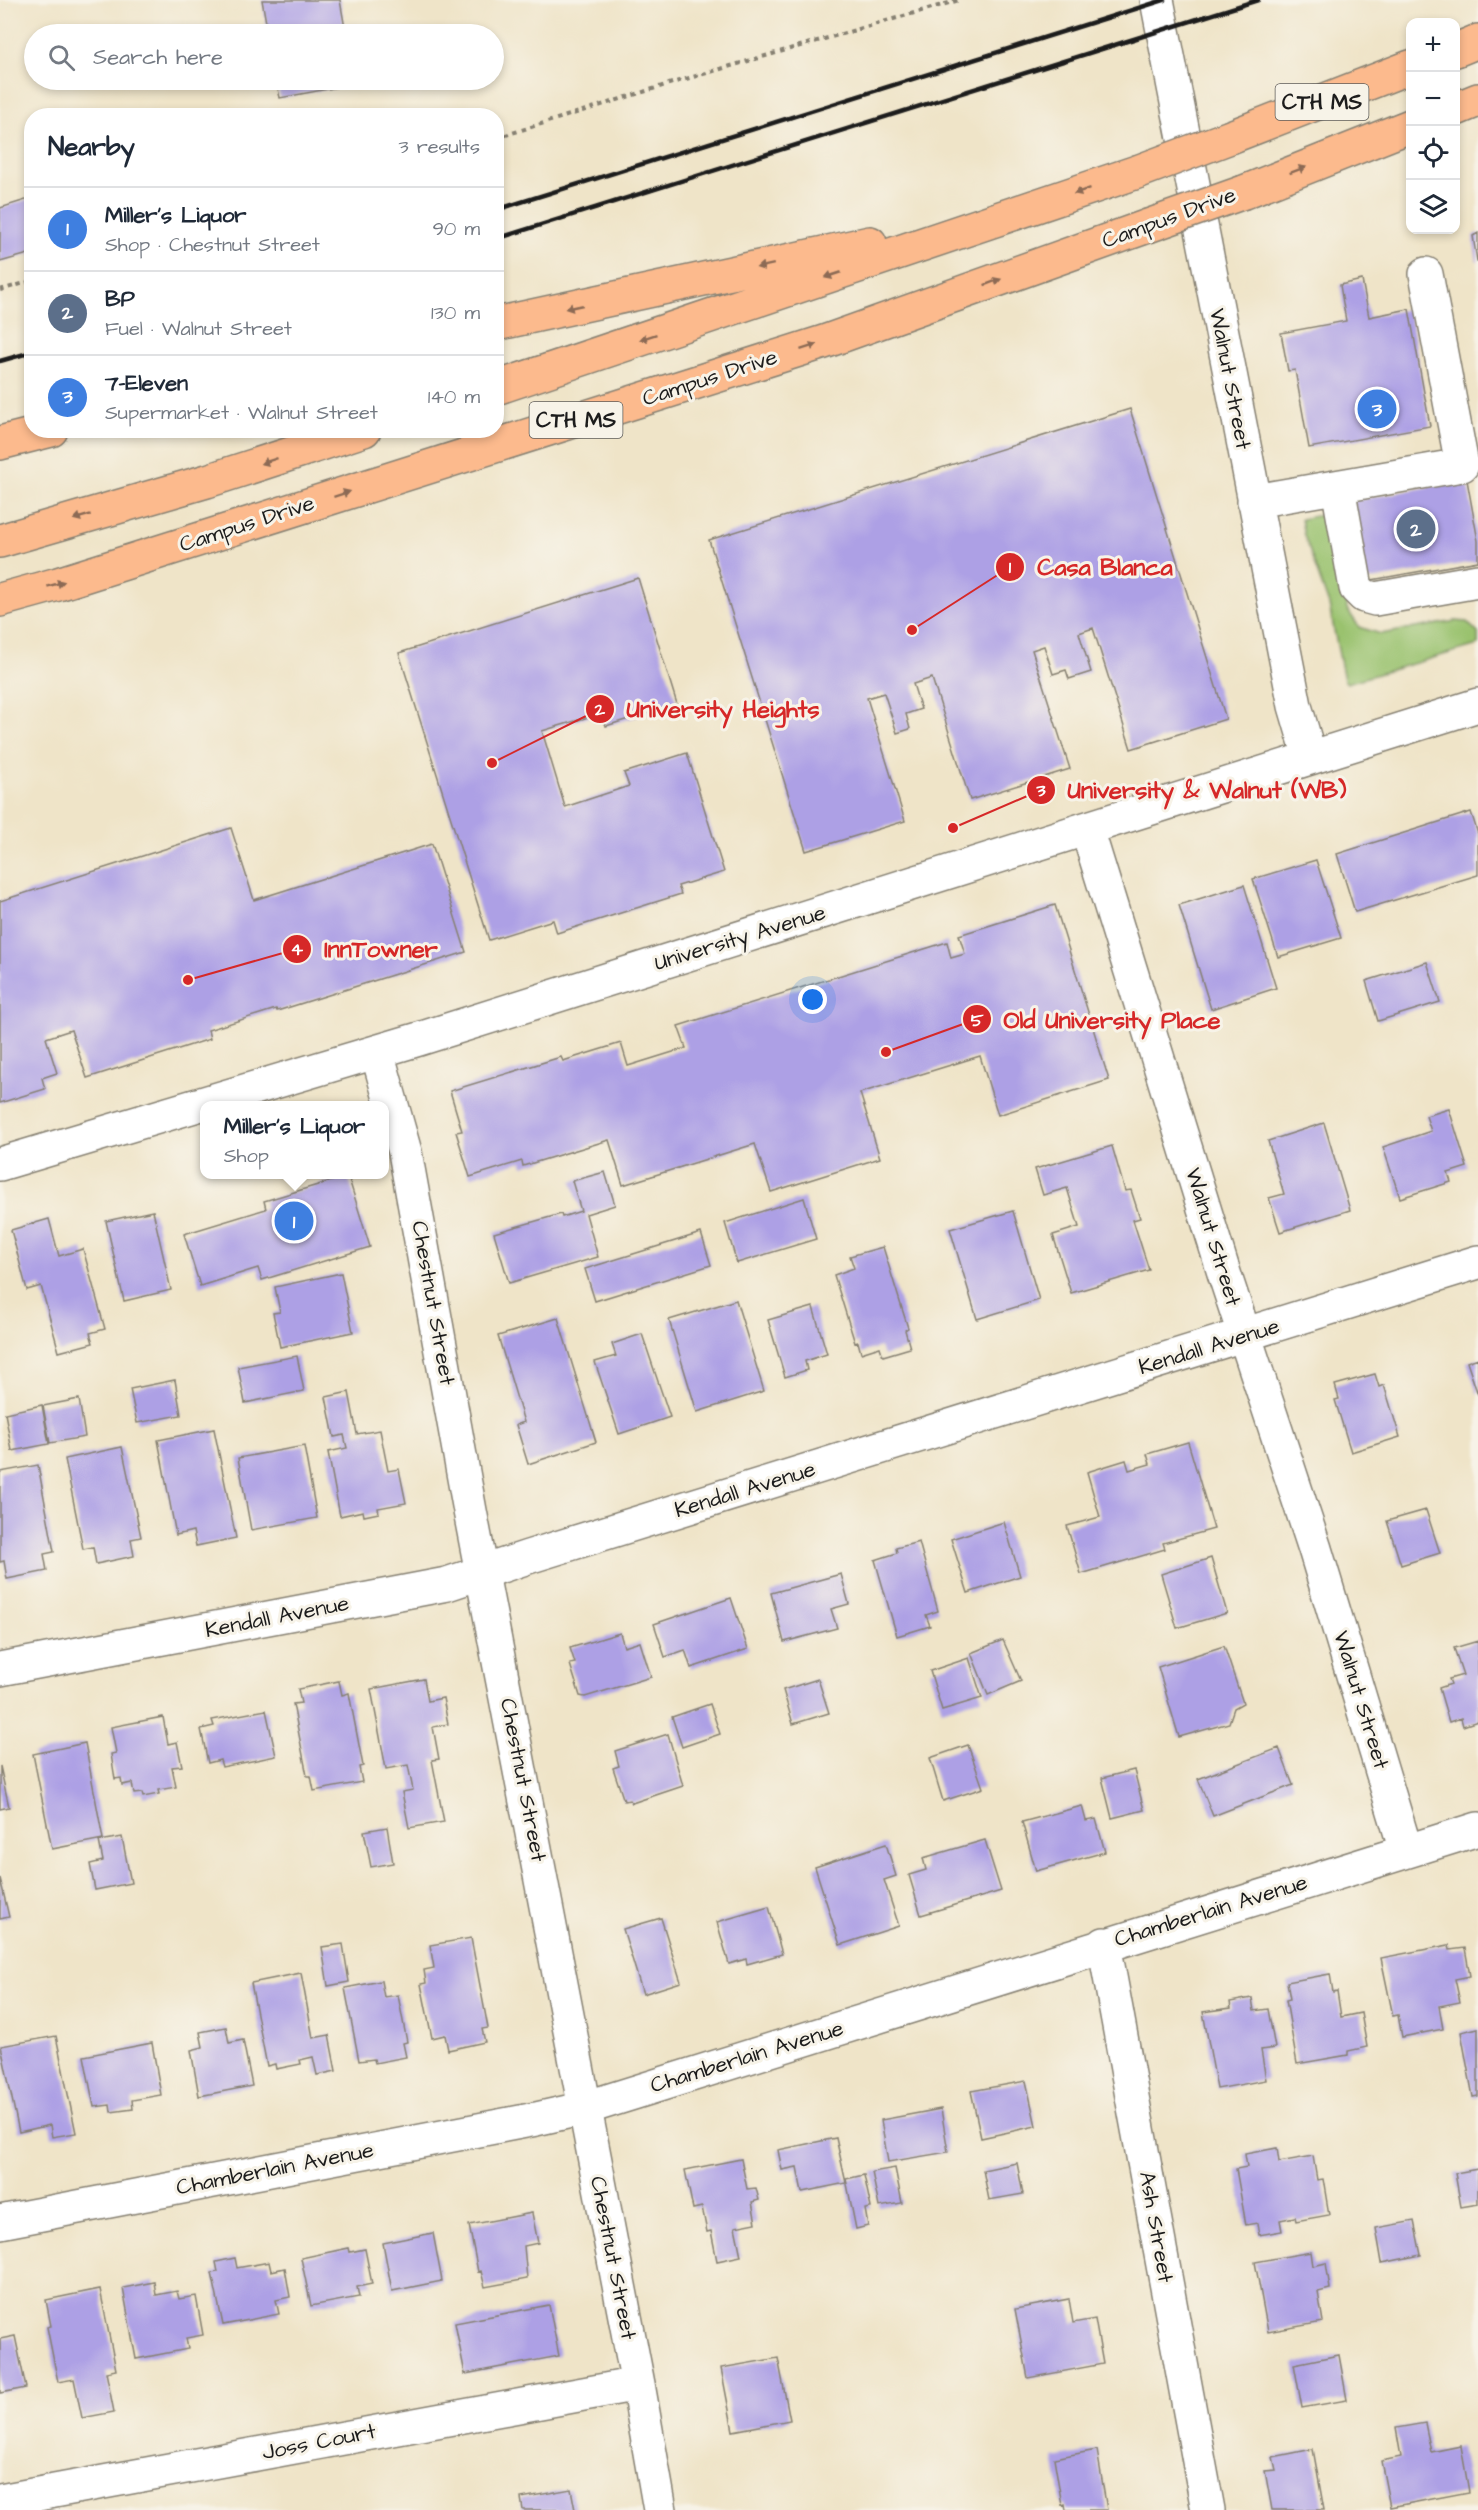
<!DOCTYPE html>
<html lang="en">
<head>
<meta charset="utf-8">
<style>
  body { margin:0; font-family:"Architects Daughter",sans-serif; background:#f6f6f7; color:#1f2937 }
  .controls { position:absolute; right:18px; top:18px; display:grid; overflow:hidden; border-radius:12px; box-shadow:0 3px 9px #0003 }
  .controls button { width:54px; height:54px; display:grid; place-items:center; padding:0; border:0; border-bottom:2px solid #e0e1e3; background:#fff; color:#1f2937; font:30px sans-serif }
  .you { position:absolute; left:813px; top:1000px; width:21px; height:21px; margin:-15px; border:4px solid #fff; border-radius:50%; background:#1a73e8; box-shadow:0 0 0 9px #1a73e833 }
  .badge { display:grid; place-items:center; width:39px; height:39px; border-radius:50%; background:#2563eb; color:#fff; font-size:20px; font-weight:700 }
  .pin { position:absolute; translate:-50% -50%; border:3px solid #fff; box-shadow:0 2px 6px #0006 }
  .popup { position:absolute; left:200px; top:1101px; width:189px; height:78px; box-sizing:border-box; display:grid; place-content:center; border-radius:12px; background:#fff; filter:drop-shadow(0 2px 4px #0005); font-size:20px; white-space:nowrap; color:#747a83 }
  .popup b { font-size:22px; color:#1f2937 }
  .popup::after { content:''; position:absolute; left:50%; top:100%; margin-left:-12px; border:12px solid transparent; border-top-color:#fff }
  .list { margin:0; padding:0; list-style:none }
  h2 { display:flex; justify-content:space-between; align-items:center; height:78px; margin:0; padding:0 24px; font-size:26px }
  h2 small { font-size:20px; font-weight:400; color:#747a83 }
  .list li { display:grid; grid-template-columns:39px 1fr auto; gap:18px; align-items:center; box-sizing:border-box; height:84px; padding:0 24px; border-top:2px solid #e0e1e3 }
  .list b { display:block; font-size:22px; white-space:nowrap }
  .list p { margin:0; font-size:20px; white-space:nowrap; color:#747a83 }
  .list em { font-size:20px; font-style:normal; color:#747a83 }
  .icon { flex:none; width:33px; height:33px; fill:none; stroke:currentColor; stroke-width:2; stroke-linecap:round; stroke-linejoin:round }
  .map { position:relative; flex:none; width:1478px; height:2510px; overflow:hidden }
  .search { position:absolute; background:#fff; box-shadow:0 3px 9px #0003; left:24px; top:24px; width:480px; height:66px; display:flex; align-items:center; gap:15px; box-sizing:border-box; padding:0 21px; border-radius:33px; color:#747a83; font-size:22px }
  .panel { position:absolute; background:#fff; box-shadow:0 3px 9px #0003; left:24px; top:108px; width:480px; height:330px; border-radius:24px }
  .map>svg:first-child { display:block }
</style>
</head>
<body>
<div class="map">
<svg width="1478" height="2510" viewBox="0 0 1478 2510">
  <rect width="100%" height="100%" fill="#f7f3e8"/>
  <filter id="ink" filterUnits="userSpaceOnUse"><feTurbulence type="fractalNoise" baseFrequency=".0167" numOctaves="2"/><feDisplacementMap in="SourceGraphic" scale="12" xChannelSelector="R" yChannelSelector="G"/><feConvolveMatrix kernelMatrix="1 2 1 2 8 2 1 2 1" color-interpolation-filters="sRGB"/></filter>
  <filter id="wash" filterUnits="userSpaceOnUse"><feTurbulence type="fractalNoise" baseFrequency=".008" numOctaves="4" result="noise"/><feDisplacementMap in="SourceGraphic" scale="24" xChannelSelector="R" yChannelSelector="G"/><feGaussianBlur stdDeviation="1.35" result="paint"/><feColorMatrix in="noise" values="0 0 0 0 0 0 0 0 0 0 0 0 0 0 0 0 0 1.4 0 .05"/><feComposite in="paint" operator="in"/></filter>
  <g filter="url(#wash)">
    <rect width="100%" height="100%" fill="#efe4c8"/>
    <path fill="#9ac26e" stroke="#5b6f45" stroke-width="1.5" d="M1321,515L1327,517L1331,522L1347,609L1359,627L1381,634L1456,621L1467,622L1478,633V645L1347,683L1344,680L1329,605L1304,535L1301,519Z"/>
    <g id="blocks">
      <path fill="#ada0e5" d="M262,0H340L346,34H268Z
        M276,80H354L355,84L280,98Z
        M32,198V253L0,262V208Z
        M1478,233V261H1477L1473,236Z
        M1362,280L1369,317L1409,309L1430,426L1309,448L1295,370L1288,371L1281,333L1346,321L1340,285Z
        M1130,409L1226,719L1131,749L1093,628L1079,633L1091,672L1069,679L1066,670L1053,674L1044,646L1032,650L1070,769L970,800L932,678L913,684L921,709L906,714L910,729L897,733L884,693L867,698L905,821L806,851L709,540Z
        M1467,480L1478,541V561L1366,581L1352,501Z
        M638,578L677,704L606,726L602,713L542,731L565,807L629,786L624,773L687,753L724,872L678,886L681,894L557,933L553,920L489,940L399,653Z
        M1471,812L1478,834V875L1355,912L1337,854Z
        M231,828L254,900L432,844L466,952L277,1011L276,1009L208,1030L210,1039L87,1078L71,1030L46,1038L57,1073L42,1078L45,1089L0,1103V901Z
        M1316,860L1341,938L1278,957L1253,879Z
        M1244,885L1276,988L1211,1009L1179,905Z
        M1055,905L1109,1080L998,1115L980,1056L860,1093L880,1158L771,1192L755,1144L623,1185L609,1140L523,1166L522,1161L470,1177L456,1132L462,1131L450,1091L561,1057L563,1061L621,1043L628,1066L686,1048L678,1026L947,942L951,958L965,954L959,935Z
        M1427,962L1440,1002L1378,1021L1366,981Z
        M1449,1109L1467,1167L1448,1173L1451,1182L1400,1198L1383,1147L1431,1131L1426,1116Z
        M1324,1123L1350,1210L1280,1232L1269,1198L1284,1194L1268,1141Z
        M1112,1146L1125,1191L1131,1190L1140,1218L1133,1220L1149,1270L1071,1293L1053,1235L1079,1227L1067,1188L1043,1195L1035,1169Z
        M605,1172L615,1205L586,1214L598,1257L509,1283L494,1233L561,1214L562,1217L581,1211L572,1181Z
        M348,1176L370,1247L262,1280L258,1268L200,1286L184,1234L266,1209L264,1201Z
        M804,1198L816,1239L737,1263L725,1223Z
        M153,1211L171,1290L124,1301L106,1221Z
        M1013,1211L1039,1300L977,1319L950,1229Z
        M49,1219L59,1256L83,1249L105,1329L90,1333L93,1343L59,1352L41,1286L27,1290L11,1230Z
        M701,1233L711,1265L595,1301L585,1269Z
        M883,1247L908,1328L905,1330L910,1348L883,1356L880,1347L861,1353L858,1342L855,1343L834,1275L854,1268L850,1256Z
        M341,1273L353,1332L280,1347L273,1313L280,1312L275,1287Z
        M736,1300L764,1391L697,1412L669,1320Z
        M813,1307L827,1354L805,1361L807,1370L785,1377L768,1320Z
        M558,1318L596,1442L528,1464L516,1425L524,1422L498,1336Z
        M642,1334L670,1417L619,1434L595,1362L616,1356L612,1344Z
        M297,1356L304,1391L245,1403L238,1367Z
        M1478,1358V1395L1467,1362Z
        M1375,1374L1379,1387L1384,1385L1400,1437L1351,1452L1335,1400L1339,1399L1335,1385Z
        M175,1380L181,1415L137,1423L130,1389Z
        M349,1392L357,1434L380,1430L388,1471L399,1469L406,1503L378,1508L379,1513L364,1516L363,1511L340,1516L328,1452L347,1448L344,1435L334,1437L326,1397Z
        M79,1399L85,1437L50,1443L43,1406Z
        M42,1405L49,1444L12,1451L5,1413Z
        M214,1429L236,1538L196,1546L193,1531L176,1535L158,1440Z
        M1188,1442L1214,1529L1163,1543L1165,1549L1081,1574L1067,1526L1100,1517L1087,1472L1126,1460L1129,1470L1150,1464L1147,1454Z
        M304,1446L317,1518L251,1530L238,1458Z
        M122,1447L141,1537L131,1539L134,1556L96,1564L93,1547L83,1549L65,1459Z
        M38,1465L54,1552L44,1554L47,1571L7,1579L4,1561L0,1562V1472Z
        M1426,1510L1440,1553L1401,1565L1387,1521Z
        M1004,1522L1020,1576L968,1593L951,1539Z
        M919,1542L938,1611L926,1615L930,1626L897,1636L875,1560L897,1553L896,1548Z
        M1211,1558L1227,1613L1177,1628L1161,1574Z
        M841,1574L849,1604L831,1609L837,1628L784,1642L771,1593Z
        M731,1598L748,1649L691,1668L685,1650L665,1657L654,1624Z
        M620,1633L624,1647L640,1642L651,1677L585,1697L580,1696L570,1664L575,1663L570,1648Z
        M1003,1640L1021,1681L988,1695L971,1653Z
        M1478,1641V1721L1463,1726L1461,1718L1449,1722L1439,1688L1451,1684L1449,1679L1463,1675L1454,1648Z
        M1224,1646L1243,1703L1234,1708L1229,1723L1179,1737L1158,1667Z
        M969,1658L982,1698L942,1710L930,1671Z
        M424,1679L428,1701L443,1698L448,1724L433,1727L439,1759L432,1760L444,1822L409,1828L402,1792L413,1790L408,1765L386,1769L371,1689Z
        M818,1679L829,1713L793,1724L783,1690Z
        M339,1681L342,1695L349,1693L363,1766L359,1767L362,1782L314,1791L311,1776H307L293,1704L301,1703L298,1689Z
        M710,1704L720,1734L682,1747L672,1717Z
        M266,1710L276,1756L222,1767L220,1760L208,1763L201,1729L214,1726L212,1720Z
        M163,1717L168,1744L177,1742L182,1766L172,1767L176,1787L158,1790L159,1794L143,1797L142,1793L134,1794L132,1783L122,1785L121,1778L115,1779L111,1754L116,1753L111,1727Z
        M668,1734L683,1786L632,1803L630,1800L624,1801L613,1768L619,1766L615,1751Z
        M85,1743L103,1839L52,1849L33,1754Z
        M968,1745L983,1788L943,1801L930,1758Z
        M1279,1748L1293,1785L1213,1816L1198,1779Z
        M0,1766L9,1807L0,1809Z
        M1134,1770L1144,1810L1112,1818L1102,1778Z
        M1082,1806L1086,1821L1096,1819L1105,1852L1036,1871L1022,1822Z
        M387,1827L393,1863L371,1867L364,1831Z
        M122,1837L131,1883L95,1890L90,1864L103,1861L99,1841Z
        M985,1840L1001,1891L921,1915L909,1875L926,1870L923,1858Z
        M886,1844L896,1876L884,1880L899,1926L840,1945L815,1867Z
        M0,1878L9,1917L0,1919Z
        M769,1907L782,1954L747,1964L746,1959L729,1964L717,1922Z
        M661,1918L681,1982L643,1994L623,1929Z
        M471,1938L488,2028L482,2029L485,2042L448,2050L445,2035L432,2038L421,1984L426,1983L424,1970L434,1968L430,1945Z
        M343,1944L349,1982L328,1986L322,1947Z
        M1449,1945L1450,1950L1465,1948L1470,1976L1455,1979L1460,2002L1439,2006L1443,2029L1402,2037L1398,2015L1393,2016L1381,1958Z
        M301,1973L313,2038L329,2035L336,2071L317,2075L313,2057L300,2060L301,2064L276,2069L275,2064L267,2066L251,1983Z
        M1330,1974L1333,1992L1337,1991L1341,2017L1361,2013L1367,2047L1348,2051V2055L1297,2064L1286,2000L1290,1999L1287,1982Z
        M381,1981L384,1997L398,1995L407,2042L403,2043L406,2057L375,2063L374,2059L359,2061L345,1988Z
        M1252,1998L1254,2011L1268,2009L1275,2048L1261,2050L1266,2080L1217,2089L1203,2012L1231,2008L1230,2002Z
        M226,2027L229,2043L243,2040L252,2086L199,2096L191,2050L203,2047L200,2032Z
        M1478,2028V2096L1473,2097L1461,2032Z
        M56,2036L76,2133L52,2137L50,2125L19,2132L1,2046Z
        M152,2043L161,2095L132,2100L133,2109L111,2112L110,2105L94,2107L84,2056Z
        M1026,2081L1036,2126L981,2138L971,2091Z
        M941,2109L948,2152L888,2162L881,2120Z
        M836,2138L846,2183L802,2192L797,2167L782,2170L778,2150Z
        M1277,2148L1279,2162L1313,2156L1317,2180L1323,2179L1329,2215L1296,2221L1295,2217L1280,2220L1282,2231L1259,2235L1257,2223L1246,2225L1236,2169L1247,2167L1245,2154Z
        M741,2159L747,2189L756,2188L759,2200L752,2202L756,2223L735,2227L741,2256L717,2261L711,2231L707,2232L702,2207L693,2209L685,2170Z
        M1017,2163L1023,2194L989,2200L983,2170Z
        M895,2168L902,2203L879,2207L872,2172Z
        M1478,2169V2204L1461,2207L1455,2173Z
        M864,2175L871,2208L865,2209L868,2226L856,2229L846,2179Z
        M532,2213L538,2243L524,2246L527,2279L485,2287L481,2271L478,2272L469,2225Z
        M1414,2221L1421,2255L1382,2263L1376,2228Z
        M433,2233L442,2281L392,2291L383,2243Z
        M349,2248L350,2252L365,2249L372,2284L357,2287L359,2297L311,2306L301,2258Z
        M1311,2252L1313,2266L1326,2263L1330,2289L1318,2292L1323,2322L1268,2332L1255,2262Z
        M235,2258L237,2268L269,2262L271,2271L285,2268L290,2297L276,2300L279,2314L223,2325L212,2273L218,2272L216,2262Z
        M154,2282L156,2295L177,2291L179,2299L196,2296L203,2335L186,2338L188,2349L136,2359L123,2288Z
        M100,2289L116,2370L106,2372L114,2412L82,2418L74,2379L58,2382L47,2327L51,2326L46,2300Z
        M1069,2299L1073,2323L1095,2319L1103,2364L1028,2378L1015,2309Z
        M549,2305L559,2356L465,2374L455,2323Z
        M15,2336L26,2388L0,2393V2339Z
        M1339,2355L1347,2400L1302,2408L1294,2364Z
        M778,2358L790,2420L733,2431L721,2368Z
        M1425,2423L1431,2452L1461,2446L1469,2492L1390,2507L1381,2461L1401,2457L1396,2428Z
        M1313,2449L1324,2510H1272L1265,2471L1276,2470L1273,2457Z
        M1097,2450L1107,2510H1066L1065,2504L1062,2505L1054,2458Z
        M571,2489L575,2510H523L521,2498Z"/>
    </g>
  </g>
  <g filter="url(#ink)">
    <use href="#blocks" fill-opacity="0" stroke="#868072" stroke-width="1.5"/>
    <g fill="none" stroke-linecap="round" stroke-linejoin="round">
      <defs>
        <path id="minor" d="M1157,0L1295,706L1310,757
          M1338,487L1356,588L1364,596L1375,599L1478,581
          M1254,501L1462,465L1426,274
          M1087,829L1224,1273L1315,1549L1406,1851
          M377,1052L405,1152L470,1511L638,2384L660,2510
          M0,1164L419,1039L1478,705
          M0,1669L447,1584L528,1557L1478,1262
          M1104,1944L1208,2510
          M0,2222L536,2119L585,2108L1478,1829
          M0,2501L638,2384"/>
        <path id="major" d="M1456,50L1478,41
          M1456,109L1478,100
          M1233,136L1410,67
          M1244,192L1410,126
          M496,324L870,243
          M496,388L1137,172
          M0,443L51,430
          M0,541L207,481L364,430
          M0,600L58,584L824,342L1148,226"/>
      </defs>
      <use href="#minor" stroke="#868072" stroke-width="36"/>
      <use href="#major" stroke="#868072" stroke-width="36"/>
      <path stroke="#868072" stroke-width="4" stroke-dasharray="4.5 4.5" stroke-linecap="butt" d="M496,138L672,83L959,0
        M0,290L32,281"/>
      <use href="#minor" stroke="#fff" stroke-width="33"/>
      <use href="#major" stroke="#fcba8d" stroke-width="33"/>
      <path stroke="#1c1c1c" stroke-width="4.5" d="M496,210L1164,0
        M496,239L1258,0
        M0,361L32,352"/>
      <defs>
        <path id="major-bridge" d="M1137,172L1233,136
          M1148,226L1244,192"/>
      </defs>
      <use href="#major-bridge" stroke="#868072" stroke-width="36" stroke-linecap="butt"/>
      <use href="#major-bridge" stroke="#fcba8d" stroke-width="33"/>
    </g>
    <defs><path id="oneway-solid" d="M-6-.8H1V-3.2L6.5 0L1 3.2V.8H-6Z" transform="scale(1.5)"/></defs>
    <g fill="#8c6b54">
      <use href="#oneway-solid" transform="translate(1298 170) rotate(-21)"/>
      <use href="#oneway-solid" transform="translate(1082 191) rotate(161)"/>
      <use href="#oneway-solid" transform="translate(765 266) rotate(168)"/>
      <use href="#oneway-solid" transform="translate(833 275) rotate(161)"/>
      <use href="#oneway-solid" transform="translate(993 282) rotate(-20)"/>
      <use href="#oneway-solid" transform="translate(574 307) rotate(168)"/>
      <use href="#oneway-solid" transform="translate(648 337) rotate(161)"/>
      <use href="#oneway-solid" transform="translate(809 347) rotate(-18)"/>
      <use href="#oneway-solid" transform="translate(269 461) rotate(162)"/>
      <use href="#oneway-solid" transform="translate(342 494) rotate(-18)"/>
      <use href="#oneway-solid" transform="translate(82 517) rotate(164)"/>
      <use href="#oneway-solid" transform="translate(56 584) rotate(-16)"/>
    </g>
  </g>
  <g text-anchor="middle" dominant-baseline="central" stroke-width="6" stroke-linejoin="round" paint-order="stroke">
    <g fill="#f7f3e8" stroke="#5e5c59" stroke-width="1.5">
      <rect x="1275.5" y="84" width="93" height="36" rx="4.5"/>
      <rect x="529.5" y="402" width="93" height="36" rx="4.5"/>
    </g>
    <g font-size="21" font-weight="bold" fill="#1c1c1c">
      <text x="1322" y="102">CTH MS</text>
      <text x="576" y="420">CTH MS</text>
    </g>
    <g font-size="22" fill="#1c1c1c" stroke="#f7f3e8">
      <text transform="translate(1169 218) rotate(-20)">Campus Drive</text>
      <text transform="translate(710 378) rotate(-18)">Campus Drive</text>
      <text transform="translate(1230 379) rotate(79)">Walnut Street</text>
      <text transform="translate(247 524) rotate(-18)">Campus Drive</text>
      <text transform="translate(740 938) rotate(-17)">University Avenue</text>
      <text transform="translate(1213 1237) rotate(73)">Walnut Street</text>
      <text transform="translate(433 1303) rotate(80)">Chestnut Street</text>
      <text transform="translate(1209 1347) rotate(-17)">Kendall Avenue</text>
      <text transform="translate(745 1490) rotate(-17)">Kendall Avenue</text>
      <text transform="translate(277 1617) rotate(-11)">Kendall Avenue</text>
      <text transform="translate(1361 1700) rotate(73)">Walnut Street</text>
      <text transform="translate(523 1780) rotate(79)">Chestnut Street</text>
      <text transform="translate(1211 1911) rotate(-17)">Chamberlain Avenue</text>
      <text transform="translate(747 2057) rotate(-17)">Chamberlain Avenue</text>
      <text transform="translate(275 2169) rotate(-11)">Chamberlain Avenue</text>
      <text transform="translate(1156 2227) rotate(80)">Ash Street</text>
      <text transform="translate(613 2258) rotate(79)">Chestnut Street</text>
      <text transform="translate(319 2442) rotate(-11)">Joss Court</text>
    </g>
  </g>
  <path fill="none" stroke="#d62828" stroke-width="2" d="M912 630L1010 567M492 763L600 709M953 828L1041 790M188 980L297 949M886 1052L977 1019"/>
  <g fill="#d62828" stroke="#f7f3e8" stroke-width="2">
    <circle cx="912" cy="630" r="6"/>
    <circle cx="492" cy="763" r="6"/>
    <circle cx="953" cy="828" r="6"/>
    <circle cx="188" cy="980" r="6"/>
    <circle cx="886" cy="1052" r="6"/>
    <circle cx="1010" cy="567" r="15"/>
    <circle cx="600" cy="709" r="15"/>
    <circle cx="1041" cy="790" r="15"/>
    <circle cx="297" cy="949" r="15"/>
    <circle cx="977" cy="1019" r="15"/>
  </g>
  <g font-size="18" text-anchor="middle" font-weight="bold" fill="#fff">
    <text x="1010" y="573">1</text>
    <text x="600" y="715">2</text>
    <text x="1041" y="796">3</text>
    <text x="297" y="955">4</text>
    <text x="977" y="1026">5</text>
  </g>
  <g font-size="24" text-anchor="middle" font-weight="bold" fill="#d62828" stroke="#f7f3e8" stroke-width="6" stroke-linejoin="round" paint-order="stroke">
    <text x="1105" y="575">Casa Blanca</text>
    <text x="723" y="717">University Heights</text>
    <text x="1207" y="798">University &amp; Walnut (WB)</text>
    <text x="381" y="957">InnTowner</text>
    <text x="1112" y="1028">Old University Place</text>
  </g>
</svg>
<div class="controls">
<button>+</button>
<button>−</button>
<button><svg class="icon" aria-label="locate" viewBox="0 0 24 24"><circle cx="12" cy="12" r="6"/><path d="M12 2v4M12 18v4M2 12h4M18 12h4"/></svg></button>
<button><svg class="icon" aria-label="layers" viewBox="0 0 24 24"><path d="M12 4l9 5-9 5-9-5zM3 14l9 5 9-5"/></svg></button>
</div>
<div class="you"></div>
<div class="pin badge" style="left:294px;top:1221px;background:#3f7fe0">1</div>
<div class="popup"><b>Miller's Liquor</b>Shop</div>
<div class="pin badge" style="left:1416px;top:529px;background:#5c6f8a">2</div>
<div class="pin badge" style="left:1377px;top:409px;background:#3f7fe0">3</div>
<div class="search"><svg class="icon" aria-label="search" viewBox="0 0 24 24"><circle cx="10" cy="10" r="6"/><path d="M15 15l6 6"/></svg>Search here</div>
<section class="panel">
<h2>Nearby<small>3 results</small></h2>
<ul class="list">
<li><span class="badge" style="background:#3f7fe0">1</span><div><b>Miller's Liquor</b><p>Shop · Chestnut Street</p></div><em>90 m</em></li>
<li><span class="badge" style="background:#5c6f8a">2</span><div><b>BP</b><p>Fuel · Walnut Street</p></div><em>130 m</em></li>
<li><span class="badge" style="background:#3f7fe0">3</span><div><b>7-Eleven</b><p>Supermarket · Walnut Street</p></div><em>140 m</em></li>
</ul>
</section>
</div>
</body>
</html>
